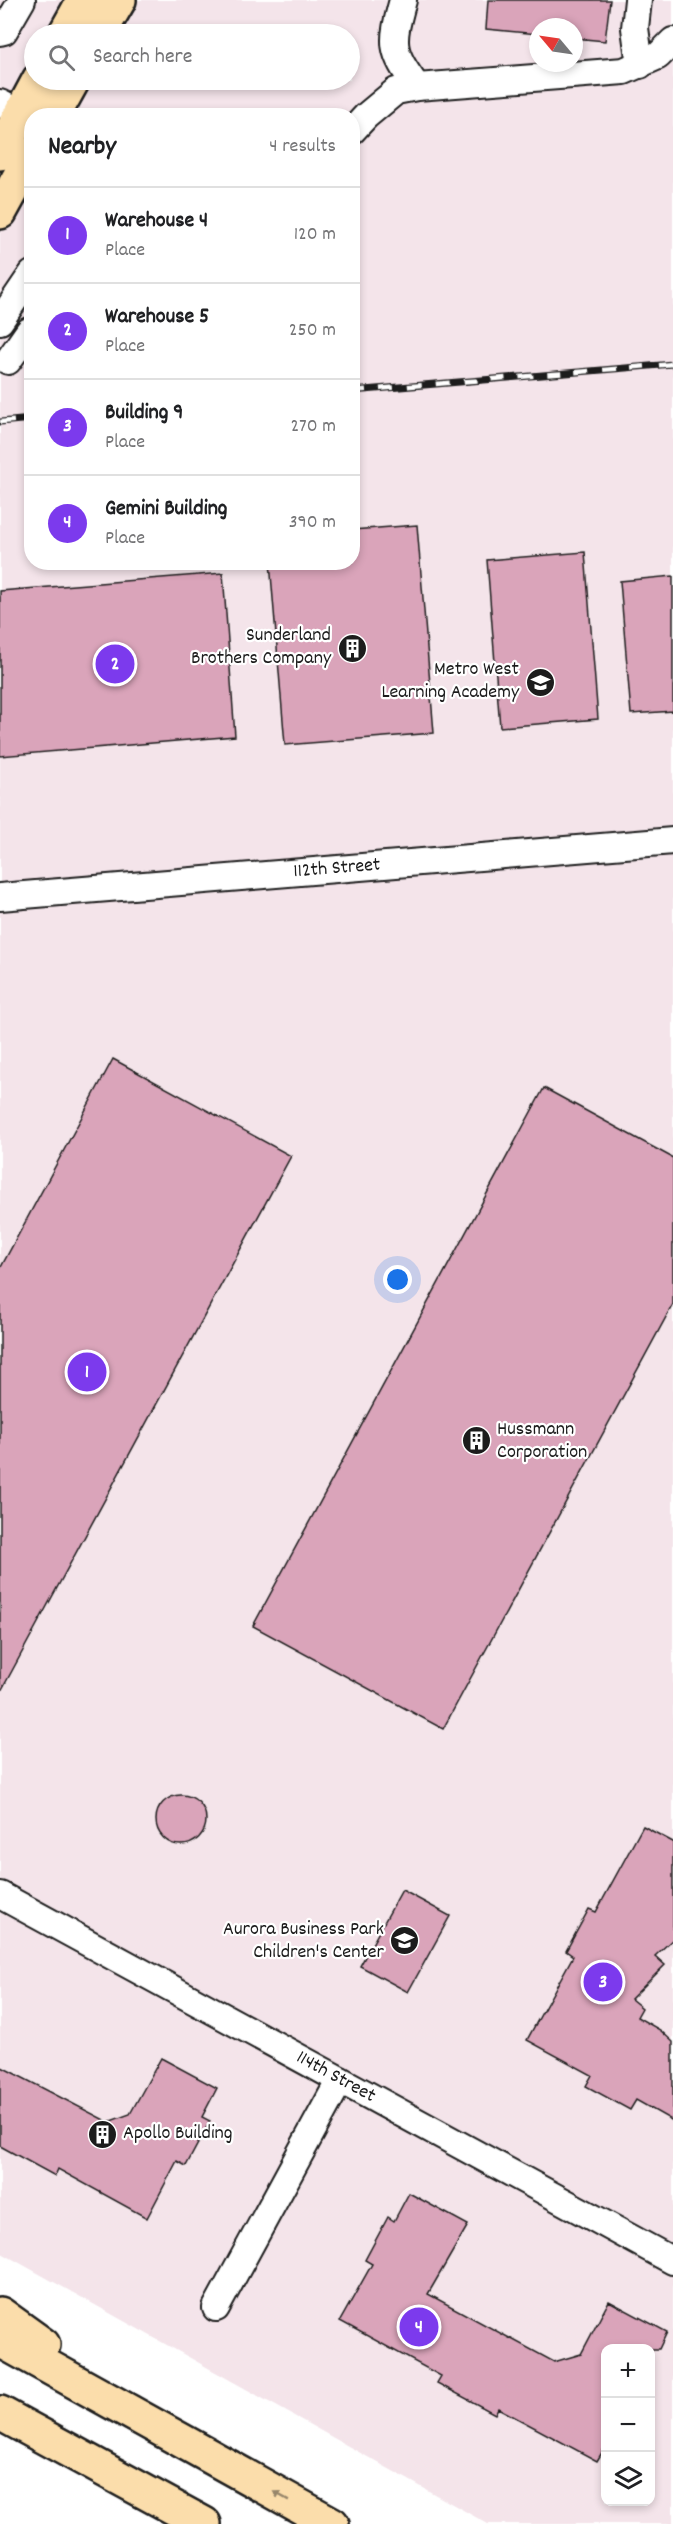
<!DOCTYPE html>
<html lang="en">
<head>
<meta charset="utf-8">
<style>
  body { margin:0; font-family:Dekko,sans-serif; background:#f2f2f2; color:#202124 }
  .controls { position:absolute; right:18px; bottom:18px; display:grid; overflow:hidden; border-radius:12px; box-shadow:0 3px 9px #0003 }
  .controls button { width:54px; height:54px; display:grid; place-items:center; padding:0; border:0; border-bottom:2px solid #e0e0e0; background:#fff; color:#202124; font:30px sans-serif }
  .compass { position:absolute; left:529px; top:18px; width:54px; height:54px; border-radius:50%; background:#fff; box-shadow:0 3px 9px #0003; rotate:299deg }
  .you { position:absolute; left:398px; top:1280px; width:21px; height:21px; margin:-15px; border:4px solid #fff; border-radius:50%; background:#1a73e8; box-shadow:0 0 0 9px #1a73e833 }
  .badge { display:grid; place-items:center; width:39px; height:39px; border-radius:50%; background:#7c3aed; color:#fff; font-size:20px; font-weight:700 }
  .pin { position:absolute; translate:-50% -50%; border:3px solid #fff; box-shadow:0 2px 6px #0006 }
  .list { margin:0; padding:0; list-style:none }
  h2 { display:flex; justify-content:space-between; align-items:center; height:78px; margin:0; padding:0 24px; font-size:26px }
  h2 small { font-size:20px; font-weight:400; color:#757577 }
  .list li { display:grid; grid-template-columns:39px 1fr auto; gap:18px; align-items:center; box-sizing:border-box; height:96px; padding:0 24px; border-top:2px solid #e0e0e0 }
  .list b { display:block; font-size:22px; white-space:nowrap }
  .list p { margin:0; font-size:20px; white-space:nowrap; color:#757577 }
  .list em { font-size:20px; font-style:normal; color:#757577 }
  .icon { flex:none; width:33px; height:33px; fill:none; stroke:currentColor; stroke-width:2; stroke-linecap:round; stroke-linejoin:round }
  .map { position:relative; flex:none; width:673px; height:2524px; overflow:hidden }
  .search { position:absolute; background:#fff; box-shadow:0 3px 9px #0003; left:24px; top:24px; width:336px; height:66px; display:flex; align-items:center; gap:15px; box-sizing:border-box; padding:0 21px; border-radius:33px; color:#757577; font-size:22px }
  .panel { position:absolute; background:#fff; box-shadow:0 3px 9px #0003; left:24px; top:108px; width:336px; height:462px; border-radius:24px }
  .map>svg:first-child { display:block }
</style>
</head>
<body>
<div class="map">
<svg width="673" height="2524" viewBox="0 0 673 2524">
  <rect width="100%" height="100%" fill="#fff"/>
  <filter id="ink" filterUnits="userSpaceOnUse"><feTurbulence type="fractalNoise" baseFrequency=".0167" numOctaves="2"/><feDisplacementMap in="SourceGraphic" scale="12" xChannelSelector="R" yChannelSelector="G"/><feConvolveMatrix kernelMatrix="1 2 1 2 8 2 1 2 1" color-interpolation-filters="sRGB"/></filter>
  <g filter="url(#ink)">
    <path fill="#f4e4ea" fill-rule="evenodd" d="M0,0H84L65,34H34V80L0,153Z
      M119,0H673V2524H488L0,2252V212L31,154L32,562H352V116L53,115L73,80H350V34H99ZM538,27H574V63H538ZM606,2348H650V2502H606Z"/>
    <path fill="#daa4ba" stroke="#1c1c1c" stroke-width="1.5" d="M488,0H610L605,41L574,38V27H538V34L486,29Z
      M417,525L434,733L285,745L270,562H352V530Z
      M585,552L598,719L500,727L487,560Z
      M223,573L235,736L0,756V591Z
      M673,576V711L631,714L620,581Z
      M113,1059L291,1156L0,1693V1269Z
      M544,1088L673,1158V1304L443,1729L253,1626Z
      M156 1820a25 25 0 1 1 50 0a25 25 0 1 1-50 0Z
      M643,1826L673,1842V1939L655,1956L665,1965L631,1999L642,2008L637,2017L660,2030L673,2042V2121L636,2100L630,2110L586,2086L592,2075L527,2040L573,1956L566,1951L589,1909L596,1912Z
      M402,1890L450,1916L408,1992L360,1966Z
      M161,2058L217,2088L202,2117L210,2121L186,2166L177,2161L147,2218L58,2169L55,2176L0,2146V2066L108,2122L130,2114Z
      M409,2193L468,2225L428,2294L554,2362L581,2354L609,2301L667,2332L659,2349H606V2446L597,2461L498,2408L495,2414L437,2383L441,2376L340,2321L372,2264L365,2260L388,2217L394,2221Z"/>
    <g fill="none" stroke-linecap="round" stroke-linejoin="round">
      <defs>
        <g id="minor">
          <path d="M403,0C391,44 390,50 417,87"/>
          <path d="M638,0L635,28L640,65"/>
          <path d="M0,32L4,31L22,0"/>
          <path d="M0,103L32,120"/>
          <path d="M352,131L366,116L396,91L417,87L624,71L658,56L673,41"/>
          <path d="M0,321L32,274"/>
          <path d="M8,361L29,331"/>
          <path id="s1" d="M0,897L673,841"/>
          <path id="s2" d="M0,1895L673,2261"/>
          <path d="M216,2308L340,2080"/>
        </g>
        <path id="major" d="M65,34L84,0
          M99,34L119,0
          M53,116L73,80
          M0,153L39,80
          M0,212L32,154"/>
        <path id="highway" d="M0,2314L43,2345
          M0,2340L332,2524
          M0,2413L204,2524"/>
      </defs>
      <use href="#minor" stroke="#1c1c1c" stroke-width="30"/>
      <use href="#major" stroke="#1c1c1c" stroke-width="38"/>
      <use href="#highway" stroke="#1c1c1c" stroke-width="38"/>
      <path stroke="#1c1c1c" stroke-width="3" stroke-dasharray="4.5 4.5" stroke-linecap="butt" d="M30,58L34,49"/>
      <use href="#minor" stroke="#fff" stroke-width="26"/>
      <use href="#major" stroke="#fbddab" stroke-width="33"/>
      <use href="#highway" stroke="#fbddab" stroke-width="33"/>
      <defs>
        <path id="rail" d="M352,391L673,364
          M0,422L32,419"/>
      </defs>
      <use href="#rail" stroke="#1c1c1c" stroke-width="7"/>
      <use href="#rail" stroke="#fff" stroke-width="4.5" stroke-dasharray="14" stroke-linecap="butt"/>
    </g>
    <defs><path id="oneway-solid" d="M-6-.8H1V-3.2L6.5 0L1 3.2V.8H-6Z" transform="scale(1.5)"/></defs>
    <use fill="#97866b" href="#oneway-solid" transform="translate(281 2496) rotate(-151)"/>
  </g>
  <defs>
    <symbol id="building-disc" viewBox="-11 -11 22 22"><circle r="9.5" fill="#1c1c1c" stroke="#fff"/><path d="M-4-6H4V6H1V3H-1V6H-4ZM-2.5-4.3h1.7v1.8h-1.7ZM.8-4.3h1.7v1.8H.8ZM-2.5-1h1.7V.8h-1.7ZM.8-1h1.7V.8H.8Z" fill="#fff"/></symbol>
    <symbol id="school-disc" viewBox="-11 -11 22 22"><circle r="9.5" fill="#1c1c1c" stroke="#fff"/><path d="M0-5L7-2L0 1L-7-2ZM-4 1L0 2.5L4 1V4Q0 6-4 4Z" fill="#fff"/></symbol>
  </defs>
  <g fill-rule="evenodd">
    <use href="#building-disc" x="336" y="632" width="33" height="33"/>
    <use href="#school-disc" x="524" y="666" width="33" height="33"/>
    <use href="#building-disc" x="460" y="1424" width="33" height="33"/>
    <use href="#school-disc" x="388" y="1924" width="33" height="33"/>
    <use href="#building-disc" x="86" y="2118" width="33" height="33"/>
  </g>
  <g text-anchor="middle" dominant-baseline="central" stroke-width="4.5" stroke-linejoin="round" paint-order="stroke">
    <g font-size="20" fill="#1c1c1c" stroke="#fff" text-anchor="end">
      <text x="331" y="636">Sunderland<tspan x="331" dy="23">Brothers Company</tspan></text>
      <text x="519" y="670">Metro West<tspan x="519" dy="23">Learning Academy</tspan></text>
      <text x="497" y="1430" text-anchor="start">Hussmann<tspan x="497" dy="23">Corporation</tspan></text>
      <text x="384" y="1930">Aurora Business Park<tspan x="384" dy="23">Children's Center</tspan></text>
      <text x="123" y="2134" text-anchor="start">Apollo Building</text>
    </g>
    <g font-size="20" fill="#1c1c1c" stroke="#fff">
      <text stroke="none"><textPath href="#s1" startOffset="338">112th Street</textPath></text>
      <text stroke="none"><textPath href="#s2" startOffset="382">114th Street</textPath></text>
    </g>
  </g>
</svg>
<div class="controls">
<button>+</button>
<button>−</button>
<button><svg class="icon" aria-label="layers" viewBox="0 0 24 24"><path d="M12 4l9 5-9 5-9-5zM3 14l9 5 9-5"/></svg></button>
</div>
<svg class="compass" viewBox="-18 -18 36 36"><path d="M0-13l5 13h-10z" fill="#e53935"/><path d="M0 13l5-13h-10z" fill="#757577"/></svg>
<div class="you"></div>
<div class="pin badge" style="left:87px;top:1372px">1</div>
<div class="pin badge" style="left:115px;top:664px">2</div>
<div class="pin badge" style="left:603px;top:1982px">3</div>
<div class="pin badge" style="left:419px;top:2327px">4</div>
<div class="search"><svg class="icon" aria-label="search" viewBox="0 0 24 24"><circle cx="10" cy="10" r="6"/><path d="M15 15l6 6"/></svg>Search here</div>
<section class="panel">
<h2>Nearby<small>4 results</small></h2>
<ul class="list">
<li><span class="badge">1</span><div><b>Warehouse 4</b><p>Place</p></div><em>120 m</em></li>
<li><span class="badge">2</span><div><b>Warehouse 5</b><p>Place</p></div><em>250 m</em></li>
<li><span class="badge">3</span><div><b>Building 9</b><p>Place</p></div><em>270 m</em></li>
<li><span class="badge">4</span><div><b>Gemini Building</b><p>Place</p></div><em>390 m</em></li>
</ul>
</section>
</div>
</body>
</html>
